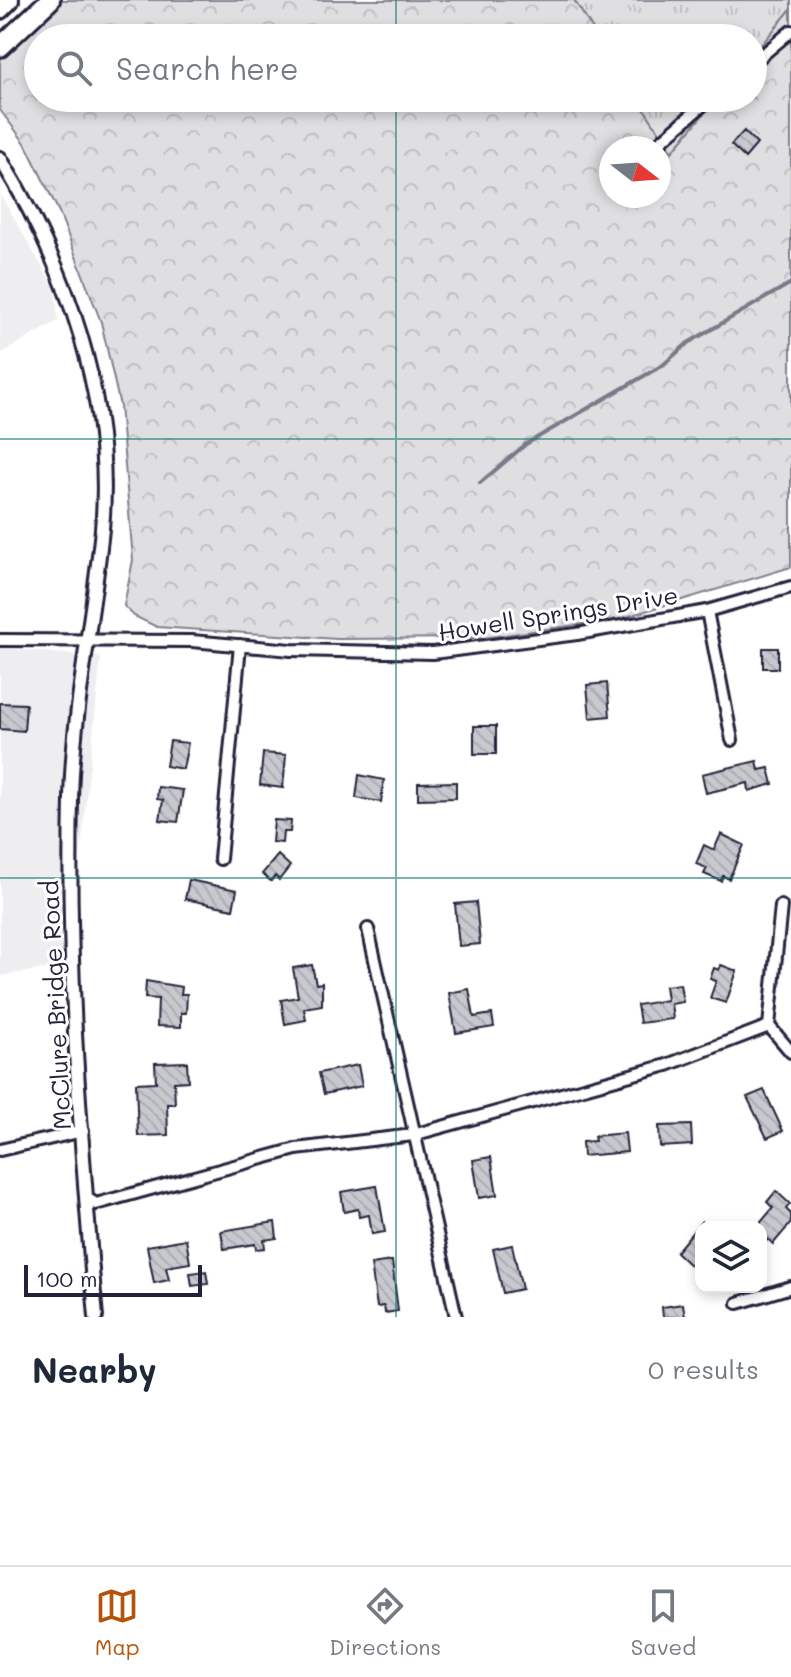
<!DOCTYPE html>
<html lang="en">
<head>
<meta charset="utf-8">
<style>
  body { margin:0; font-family:Mali,sans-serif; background:#f2f2f3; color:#1f2937 }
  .controls { position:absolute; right:24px; bottom:24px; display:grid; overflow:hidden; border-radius:16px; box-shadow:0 4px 12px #0003 }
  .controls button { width:72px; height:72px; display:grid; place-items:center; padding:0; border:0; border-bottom:2px solid #e0e1e3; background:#fff; color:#1f2937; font:40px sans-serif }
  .compass { position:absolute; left:599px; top:136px; width:72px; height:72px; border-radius:50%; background:#fff; box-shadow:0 4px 12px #0003; rotate:107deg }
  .scale { position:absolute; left:24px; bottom:20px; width:178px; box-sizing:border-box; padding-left:8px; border:4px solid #22223b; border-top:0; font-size:22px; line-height:28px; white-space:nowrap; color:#22223b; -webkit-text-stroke:6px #fff; paint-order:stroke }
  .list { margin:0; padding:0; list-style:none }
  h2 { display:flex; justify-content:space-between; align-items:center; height:104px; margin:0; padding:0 32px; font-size:34px }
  h2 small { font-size:26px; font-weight:400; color:#747a83 }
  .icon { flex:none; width:44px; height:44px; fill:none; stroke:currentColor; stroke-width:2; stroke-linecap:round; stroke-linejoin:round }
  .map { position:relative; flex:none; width:791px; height:1317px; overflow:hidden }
  .search { position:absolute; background:#fff; box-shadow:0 4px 12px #0003; left:24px; right:24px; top:24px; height:88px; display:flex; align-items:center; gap:20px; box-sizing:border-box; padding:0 28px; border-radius:44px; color:#747a83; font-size:30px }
  .sheet { height:248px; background:#fff }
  nav { display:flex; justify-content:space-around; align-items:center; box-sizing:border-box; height:112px; border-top:2px solid #e0e1e3; background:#fff; font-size:22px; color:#747a83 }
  nav a { display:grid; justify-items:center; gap:4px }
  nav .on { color:#b45309 }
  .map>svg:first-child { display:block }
</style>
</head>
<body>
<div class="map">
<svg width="791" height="1317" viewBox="0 0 791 1317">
  <defs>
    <pattern id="grass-tufts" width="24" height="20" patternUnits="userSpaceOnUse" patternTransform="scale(2)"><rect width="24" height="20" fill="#dfdfe2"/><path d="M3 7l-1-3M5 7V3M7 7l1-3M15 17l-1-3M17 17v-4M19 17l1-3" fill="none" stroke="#bfbfc3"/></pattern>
    <pattern id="forest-crowns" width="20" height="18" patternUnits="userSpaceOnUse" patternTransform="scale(2)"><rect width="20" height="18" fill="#dfdfe2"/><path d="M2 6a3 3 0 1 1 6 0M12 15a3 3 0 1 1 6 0" fill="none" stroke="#bfbfc3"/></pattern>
    <pattern id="building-back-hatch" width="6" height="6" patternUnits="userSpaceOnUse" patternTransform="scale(2)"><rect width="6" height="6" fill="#c8c8cf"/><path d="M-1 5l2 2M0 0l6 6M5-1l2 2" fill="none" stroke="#acacb3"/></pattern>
  </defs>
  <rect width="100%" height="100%" fill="#fff"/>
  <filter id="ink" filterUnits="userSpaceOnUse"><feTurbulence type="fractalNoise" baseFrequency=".0125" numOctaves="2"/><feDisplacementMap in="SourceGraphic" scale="16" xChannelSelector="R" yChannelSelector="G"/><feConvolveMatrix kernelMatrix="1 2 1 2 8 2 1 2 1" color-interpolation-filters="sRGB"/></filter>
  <g filter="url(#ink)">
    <path fill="#eeeef1" d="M0,194L55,289L58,321L0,354Z
      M0,648L101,657L69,965L0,976Z"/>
    <path fill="url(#grass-tufts)" stroke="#80808e" stroke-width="2" d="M574,0H791V9L753,55V38H598Z
      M637,98H717L672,152Z"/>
    <path fill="url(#forest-crowns)" stroke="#80808e" stroke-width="2" fill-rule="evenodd" d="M59,0H574L598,38H38V98H637L672,152L717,98H753V55L791,9V567L619,619L483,638L337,639L157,627L134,616L124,606L133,560L120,406L101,322L59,212L25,143L0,110V56ZM611,148H659V196H611Z"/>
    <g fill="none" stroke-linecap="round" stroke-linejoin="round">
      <path stroke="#7a7a88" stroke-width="4" d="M480,483L526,444L663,365L688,343L791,283"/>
    </g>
    <path fill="url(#building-back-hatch)" stroke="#22223b" stroke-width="2" d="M744,131L757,144L745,158L731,145Z
      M763,648H778V668H763Z
      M607,683L610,716L590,718L587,685Z
      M0,703L26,704L24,731L0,729Z
      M474,726H496V754H474Z
      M170,741L188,743L183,769L166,766Z
      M263,753L286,755L283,788L260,785Z
      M757,761L759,770L769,768L773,784L749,791L748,783L706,793L702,774Z
      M359,775L384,780L381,802L356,798Z
      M456,782V798L418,799V783Z
      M158,787L183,790L178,822L160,820L163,800L157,799Z
      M274,820L291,821L290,832H283L282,843L272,842Z
      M721,834L744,845L729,879L723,876L721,881L704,874L707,868L696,864L704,845L714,850Z
      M278,855L290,866L279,880L275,876L271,881L262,874Z
      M189,880L237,890L233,909L185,899Z
      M476,902L480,944L459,946L455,904Z
      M312,965L316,984L322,983V1005L304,1008L306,1020L285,1024L281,1000L298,997L293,968Z
      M721,965L737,971L726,1003L710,998L716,981L710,979L714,968L719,970Z
      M146,981L182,987L181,994H187L186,1013H181V1027L157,1026L158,999L145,998Z
      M680,984L683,1002L671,1004L673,1019L640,1023L637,1005L667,1000L665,986Z
      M469,989L474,1017L492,1014L494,1027L456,1033L449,993Z
      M187,1062L188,1081L174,1082L175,1104H167L168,1135L138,1136L136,1083L156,1082L155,1063Z
      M358,1065L362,1086L324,1094L319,1073Z
      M764,1090L783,1131L767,1138L747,1097Z
      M691,1125L692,1145L660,1147L659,1126Z
      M625,1133L627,1152L583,1156L582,1142L595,1141L594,1136Z
      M491,1157L497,1195L479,1198L473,1160Z
      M377,1186L385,1232L372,1234L369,1215L359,1217L358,1209L344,1212L341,1192Z
      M776,1191L790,1204L786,1209L791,1214V1223L773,1244L768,1239L761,1247V1222L773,1208L767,1202Z
      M275,1222L277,1238L264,1240L265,1248L256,1249L255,1244L224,1249L221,1231Z
      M701,1222V1254L691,1266L676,1252Z
      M186,1239L190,1263L166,1267L169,1280L154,1283L147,1246Z
      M512,1245L522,1289L503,1293L493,1249Z
      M392,1261L398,1311L385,1313L384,1306L377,1307L371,1264Z
      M206,1271L208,1284L192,1286L190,1273Z
      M683,1304L685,1317H663L662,1307Z"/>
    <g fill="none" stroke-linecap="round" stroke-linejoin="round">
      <defs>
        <path id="minor" d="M753,63L791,31
          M653,148L711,98
          M707,611L732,740
          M0,640L192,641L291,650L433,653L577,634L707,611L791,587
          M220,859L240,645
          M368,929L456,1317
          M769,1026L781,906
          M769,1026L791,1052
          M0,1150L83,1131
          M88,1199L96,1204L296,1149L413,1135L667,1065L769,1026
          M738,1303L791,1287"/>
        <path id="tertiary" d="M0,158C67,268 114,399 102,529C93,619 73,709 71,799C67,972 81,1145 96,1317"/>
        <path id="trunk" d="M0,9L9,0
          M0,47L50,0"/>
      </defs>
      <use href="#minor" stroke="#22223b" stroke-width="16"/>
      <use href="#tertiary" stroke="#22223b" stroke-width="18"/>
      <use href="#trunk" stroke="#22223b" stroke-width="24"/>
      <use href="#minor" stroke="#fff" stroke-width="10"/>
      <use href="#tertiary" stroke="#fff" stroke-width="12"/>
      <use href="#trunk" stroke="#fff" stroke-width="18"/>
    </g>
  </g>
  <path fill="none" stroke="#0f766e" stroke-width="2" stroke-opacity="0.55" d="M396,0V38M396,98V1317M0,439H791M0,878H791"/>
  <g text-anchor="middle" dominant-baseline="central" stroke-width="6" stroke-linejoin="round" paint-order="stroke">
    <g font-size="24" fill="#22223b" stroke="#fff">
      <text transform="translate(558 613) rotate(-9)">Howell Springs Drive</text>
      <text transform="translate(55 1005) rotate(-93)">McClure Bridge Road</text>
    </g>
  </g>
</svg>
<div class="controls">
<button><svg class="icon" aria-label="layers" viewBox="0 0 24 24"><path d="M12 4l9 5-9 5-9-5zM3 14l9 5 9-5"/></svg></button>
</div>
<svg class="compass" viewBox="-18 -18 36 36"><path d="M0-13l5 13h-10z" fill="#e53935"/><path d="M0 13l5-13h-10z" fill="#747a83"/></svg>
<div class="scale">100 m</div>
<div class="search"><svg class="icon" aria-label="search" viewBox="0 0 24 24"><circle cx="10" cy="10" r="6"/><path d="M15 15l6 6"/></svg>Search here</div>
</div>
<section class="sheet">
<h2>Nearby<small>0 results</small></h2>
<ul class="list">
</ul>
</section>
<nav>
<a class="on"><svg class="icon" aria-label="map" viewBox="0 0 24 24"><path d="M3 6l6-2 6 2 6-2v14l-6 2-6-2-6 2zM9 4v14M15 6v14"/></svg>Map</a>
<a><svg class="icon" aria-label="directions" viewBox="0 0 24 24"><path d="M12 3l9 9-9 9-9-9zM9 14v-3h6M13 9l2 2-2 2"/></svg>Directions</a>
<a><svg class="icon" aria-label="saved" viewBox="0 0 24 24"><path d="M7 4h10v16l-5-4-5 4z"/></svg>Saved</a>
</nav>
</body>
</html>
